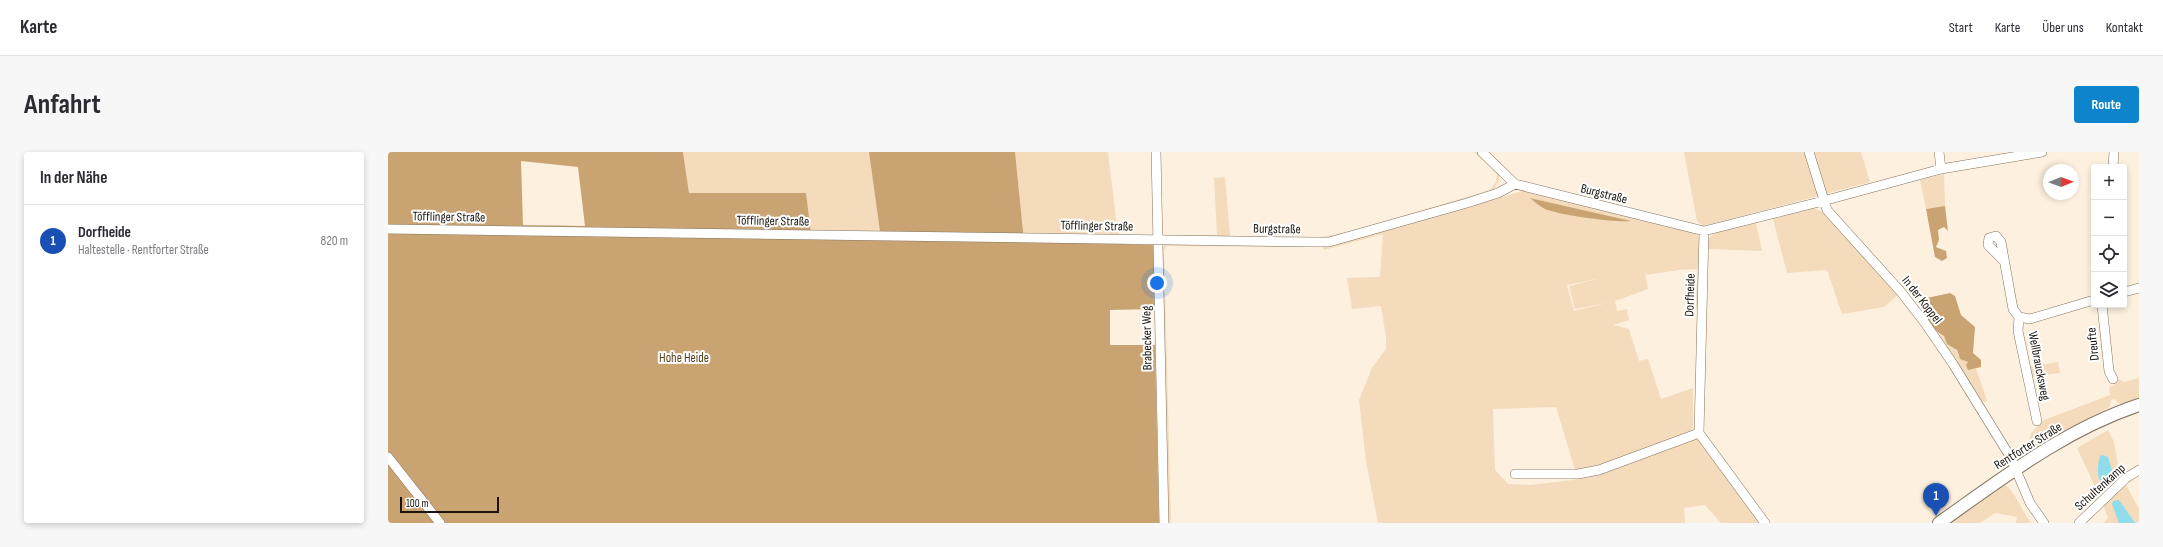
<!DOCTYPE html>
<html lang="de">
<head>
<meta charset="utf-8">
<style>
  body { margin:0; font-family:"Sofia Sans Condensed",sans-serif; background:#f7f7f7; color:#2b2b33 }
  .controls { position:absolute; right:12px; top:12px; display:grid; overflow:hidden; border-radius:4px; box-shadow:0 2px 6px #0003 }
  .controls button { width:36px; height:36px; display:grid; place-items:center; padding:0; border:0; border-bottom:1px solid #e1e1e2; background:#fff; color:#2b2b33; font:20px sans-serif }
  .compass { position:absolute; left:1655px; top:12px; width:36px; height:36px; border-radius:50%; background:#fff; box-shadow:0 2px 6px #0003; rotate:89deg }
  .scale { position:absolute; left:12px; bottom:10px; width:99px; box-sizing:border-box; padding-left:4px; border:2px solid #1a140c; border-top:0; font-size:11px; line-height:14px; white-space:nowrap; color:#1a140c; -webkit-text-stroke:3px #fff; paint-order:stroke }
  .you { position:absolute; left:769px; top:131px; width:14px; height:14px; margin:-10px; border:3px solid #fff; border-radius:50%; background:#1a73e8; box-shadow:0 0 0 6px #1a73e833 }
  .badge { display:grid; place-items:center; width:26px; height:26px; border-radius:50%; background:#0e84cd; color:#fff; font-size:13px; font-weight:700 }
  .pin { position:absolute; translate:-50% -33px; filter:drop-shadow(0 1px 2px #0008) }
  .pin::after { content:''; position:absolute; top:21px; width:14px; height:12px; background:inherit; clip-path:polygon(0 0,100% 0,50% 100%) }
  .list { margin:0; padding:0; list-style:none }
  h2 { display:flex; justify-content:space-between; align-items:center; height:52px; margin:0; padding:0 16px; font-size:17px }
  h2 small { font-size:13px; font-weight:400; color:#7c7c81 }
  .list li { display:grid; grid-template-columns:26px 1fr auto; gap:12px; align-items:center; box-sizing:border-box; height:72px; padding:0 16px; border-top:1px solid #e1e1e2 }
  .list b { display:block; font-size:15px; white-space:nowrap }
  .list p { margin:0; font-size:13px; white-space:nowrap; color:#7c7c81 }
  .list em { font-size:13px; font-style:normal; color:#7c7c81 }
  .icon { flex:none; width:22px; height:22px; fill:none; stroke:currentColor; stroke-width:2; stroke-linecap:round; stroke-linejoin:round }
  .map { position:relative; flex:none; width:1751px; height:371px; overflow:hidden; border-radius:4px }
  header { display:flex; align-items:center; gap:24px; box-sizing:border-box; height:56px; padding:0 20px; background:#fff; border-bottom:1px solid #e1e1e2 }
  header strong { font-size:19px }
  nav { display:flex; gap:22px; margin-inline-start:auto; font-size:14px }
  .intro { display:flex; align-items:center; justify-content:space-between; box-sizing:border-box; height:96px; padding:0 24px }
  h1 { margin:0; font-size:28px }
  .button { padding:10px 18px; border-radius:4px; background:#0e84cd; color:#fff; font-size:14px; font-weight:700 }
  main { display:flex; gap:24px; padding:0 24px }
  aside { flex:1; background:#fff; border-radius:4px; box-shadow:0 2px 6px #0003 }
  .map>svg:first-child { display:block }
</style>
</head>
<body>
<header>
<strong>Karte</strong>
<nav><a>Start</a><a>Karte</a><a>Über uns</a><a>Kontakt</a></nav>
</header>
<div class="intro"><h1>Anfahrt</h1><a class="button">Route</a></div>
<main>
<aside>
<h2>In der Nähe<small></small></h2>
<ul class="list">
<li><span class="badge" style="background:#1a4fb4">1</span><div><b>Dorfheide</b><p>Haltestelle · Rentforter Straße</p></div><em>820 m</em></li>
</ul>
</aside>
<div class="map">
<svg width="1751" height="371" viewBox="0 0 1751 371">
  <rect width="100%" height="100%" fill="#fef0de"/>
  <path fill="#f3dbbb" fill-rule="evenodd" d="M295,0H481L492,80H423L418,41H301Z
    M627,0H720L730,83L635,82Z
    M1086,0H1091L1111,20V28L1105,40L943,87L803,84L829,83L826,26L837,25L842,84L932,85L961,80L1102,38L1108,30L1109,22Z
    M1296,0H1419L1430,44L1315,74L1309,69Z
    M1424,0H1473L1482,30L1437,42Z
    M1556,22L1557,54L1538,57L1532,28Z
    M1135,39L1305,80L1313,87L1311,155L1308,156L1309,117L1291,118L1258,123L1256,116L1260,137L1227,149L1229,159L1239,157L1241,168L1225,173L1241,177L1251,209L1260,207L1273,247L1305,236V277L1301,281L1217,313L1190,318H1187L1168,255L1105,257L1107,318L1120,332L1142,333L1185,328L1217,321L1310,286L1373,371H1333L1317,353L1296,356L1297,371H990L978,309L971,248L984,216L998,197V185L993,154L964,157L959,126L992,125L995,82L936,98L935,95ZM1143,46L1241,69H1221L1166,60ZM1213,126L1181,134L1187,157L1219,151L1186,159L1179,133Z
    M1426,56L1437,61L1511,142L1496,155L1454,162L1439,118L1399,121L1385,67Z
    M1368,71L1374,99L1320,97V87L1326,81Z
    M779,91L925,94L928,97L925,95L778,94L776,99L783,371H779L773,96Z
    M1546,179C1555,185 1568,191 1570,204L1580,210V218L1588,216L1599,249L1593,251Z
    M1670,210L1672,221L1642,225L1640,215Z
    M1751,226V246L1733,252L1726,247L1723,248L1722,255L1716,258L1671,281L1665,279V285L1633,304L1628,305L1624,299L1641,290L1643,281L1656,268L1722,243L1721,235L1727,233L1731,227L1736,230Z
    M1720,278L1726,290L1732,324L1711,343L1689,296Z
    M1617,333C1628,340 1634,360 1643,371H1628L1629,365L1607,361L1592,371H1563Z
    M1738,333L1751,357V371H1715L1720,366L1715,353Z"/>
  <path fill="#c9a472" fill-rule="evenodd" d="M0,0H295L301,41H418L423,80H492L481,0H627L636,89L766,93L767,157L722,158V193H767L771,371H0ZM133,9L190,15L197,74L135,73Z
    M1142,46L1243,69C1228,71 1171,63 1157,57C1151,54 1147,50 1142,46Z
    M1557,54L1560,79L1556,75L1550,78L1551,88L1548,95L1558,99L1559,106L1554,109L1547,105L1538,57Z
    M1562,141L1567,144L1573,163L1587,175L1585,201L1593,208V215L1580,218L1578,213L1580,210L1572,207L1569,198L1559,192L1556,184C1543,177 1532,163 1534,147Z"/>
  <path fill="#8fddeb" d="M1714,303L1720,305L1725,322L1723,329L1716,332C1707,326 1710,313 1712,304Z
    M1731,348L1747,371H1731L1724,352L1725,349Z"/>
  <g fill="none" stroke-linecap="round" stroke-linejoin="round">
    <defs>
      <path id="minor" d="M768,0L776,371
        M1094,0L1127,32
        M1421,0L1439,58L1513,140L1537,171L1565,212L1623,306L1642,351L1656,371
        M1551,0L1553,17
        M1725,15L1726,0
        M0,77L925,90H941L1079,51L1110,41L1127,32L1316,79L1435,49L1553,17L1654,0
        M1316,79L1311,281L1377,371
        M1616,109L1600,93L1601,86L1608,84L1613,90L1625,157L1631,165L1630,179L1649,269
        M1736,140L1751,136
        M1714,153L1721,219L1725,227
        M1631,165L1642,167L1706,148
        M0,305L52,371
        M1127,322H1190L1211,318L1311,281
        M1691,371L1738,326L1751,318"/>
      <path id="major" d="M1551,371C1615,326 1676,278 1751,253"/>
    </defs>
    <use href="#minor" stroke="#837460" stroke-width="10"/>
    <use href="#major" stroke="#837460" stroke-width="14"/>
    <use href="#minor" stroke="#fff" stroke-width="9"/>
    <use href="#major" stroke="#fff" stroke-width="12"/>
  </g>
  <g text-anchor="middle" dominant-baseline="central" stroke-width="4" stroke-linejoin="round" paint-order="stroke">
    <g font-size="13" fill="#1a140c" stroke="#fff">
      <text transform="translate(1216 42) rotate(14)">Burgstraße</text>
      <text transform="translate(61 65) rotate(1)">Töfflinger Straße</text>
      <text transform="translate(385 69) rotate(1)">Töfflinger Straße</text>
      <text transform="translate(709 74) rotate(1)">Töfflinger Straße</text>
      <text transform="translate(889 77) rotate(1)">Burgstraße</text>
      <text transform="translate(1302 143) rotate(-88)">Dorfheide</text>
      <text transform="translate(1534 148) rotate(52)">In der Koppel</text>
      <text transform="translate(759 186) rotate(-91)">Brabecker Weg</text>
      <text transform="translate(1705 192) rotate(-96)">Dreufte</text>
      <text transform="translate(1651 214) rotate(79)">Wellbraucksweg</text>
      <text transform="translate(1640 294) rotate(-32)">Rentforter Straße</text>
      <text transform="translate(1712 335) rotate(-42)">Schultenkamp</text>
    </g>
    <g font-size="13" fill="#583e17" stroke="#fff">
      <text x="296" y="206">Hohe Heide</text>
    </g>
  </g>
</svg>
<div class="controls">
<button>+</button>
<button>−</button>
<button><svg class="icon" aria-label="locate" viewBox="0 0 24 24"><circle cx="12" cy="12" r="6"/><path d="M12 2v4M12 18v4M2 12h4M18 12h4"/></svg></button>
<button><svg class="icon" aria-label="layers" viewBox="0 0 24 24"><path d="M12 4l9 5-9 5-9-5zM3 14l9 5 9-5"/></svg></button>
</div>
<svg class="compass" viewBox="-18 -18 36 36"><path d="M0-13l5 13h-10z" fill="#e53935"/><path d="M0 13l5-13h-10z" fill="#7c7c81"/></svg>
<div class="scale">100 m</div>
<div class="you"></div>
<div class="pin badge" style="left:1548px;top:364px;background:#1a4fb4">1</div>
</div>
</main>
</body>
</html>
